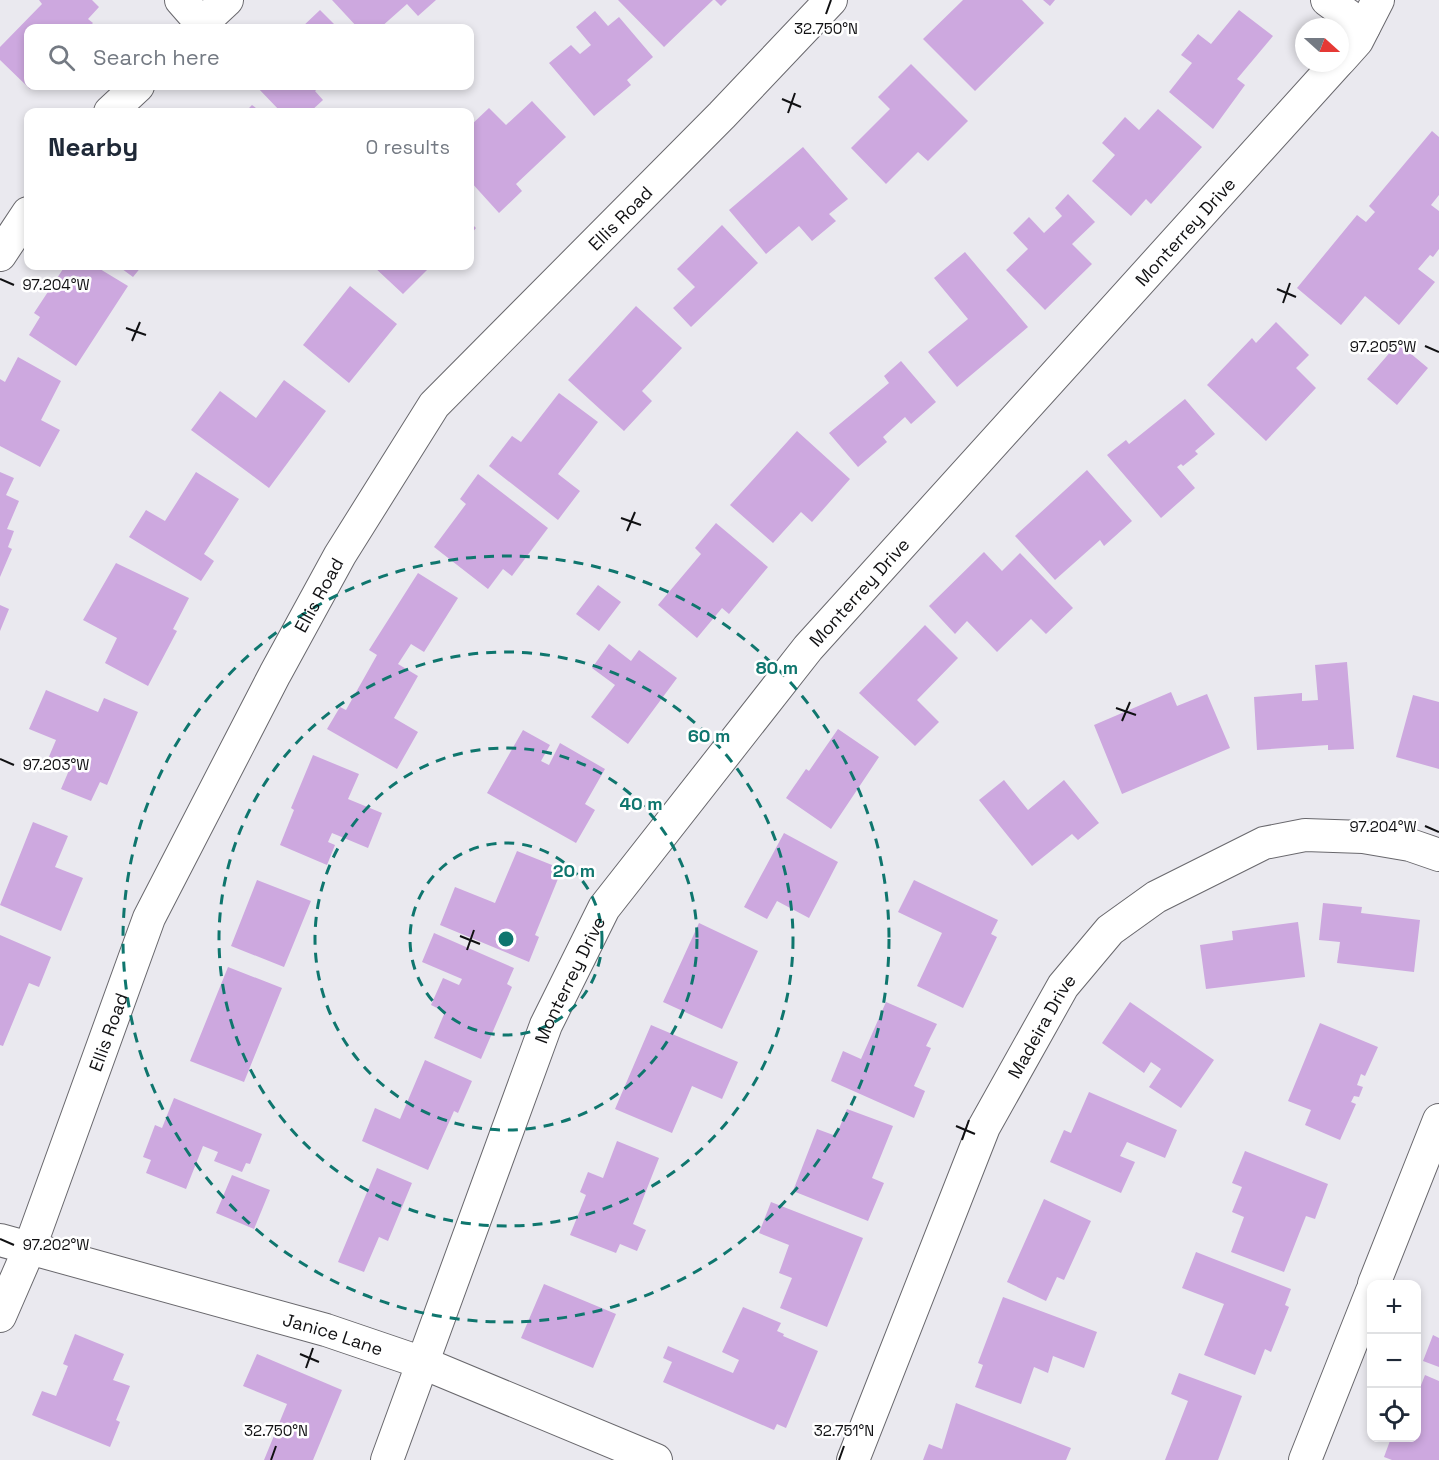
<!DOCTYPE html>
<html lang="en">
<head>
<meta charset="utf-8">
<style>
  body { margin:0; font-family:"Space Grotesk",sans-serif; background:#f2f2f3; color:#1f2937 }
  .controls { position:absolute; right:18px; bottom:18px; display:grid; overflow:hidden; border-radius:12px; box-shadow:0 3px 9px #0003 }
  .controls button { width:54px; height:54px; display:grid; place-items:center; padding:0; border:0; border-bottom:2px solid #e0e1e3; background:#fff; color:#1f2937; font:30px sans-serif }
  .compass { position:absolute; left:1295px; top:18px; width:54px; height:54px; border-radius:50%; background:#fff; box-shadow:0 3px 9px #0003; rotate:111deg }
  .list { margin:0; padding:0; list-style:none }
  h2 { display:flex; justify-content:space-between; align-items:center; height:78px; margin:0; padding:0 24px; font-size:26px }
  h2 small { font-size:20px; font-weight:400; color:#747a83 }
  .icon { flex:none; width:33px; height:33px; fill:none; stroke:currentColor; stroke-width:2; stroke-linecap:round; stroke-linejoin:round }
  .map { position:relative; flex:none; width:1439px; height:1460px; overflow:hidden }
  .search { position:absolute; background:#fff; box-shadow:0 3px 9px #0003; left:24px; top:24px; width:450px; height:66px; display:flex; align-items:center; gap:15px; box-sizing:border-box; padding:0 21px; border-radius:12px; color:#747a83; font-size:22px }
  .panel { position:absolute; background:#fff; box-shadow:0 3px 9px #0003; left:24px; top:108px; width:450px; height:162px; border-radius:12px }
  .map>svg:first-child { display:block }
</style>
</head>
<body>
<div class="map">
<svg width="1439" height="1460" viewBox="0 0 1439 1460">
  <rect width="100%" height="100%" fill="#eae9ef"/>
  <path fill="#cda8df" d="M39,0H92L99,7L88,19L93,23L88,28H28V86H33L30,89L0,60V47L42,4Z
    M332,0H436L418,16L407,4L380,28H358Z
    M618,0H713L664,47Z
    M715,0H727L721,6Z
    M963,0H1022L1044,23L975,91L923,39Z
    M1043,0H1055L1050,6Z
    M320,10L338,28H301Z
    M1239,10L1273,36L1237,79L1245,85L1213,129L1169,92L1192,63L1181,55L1198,34L1211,44Z
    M595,11L608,26L619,17L653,57L627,80L631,85L594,116L549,63L571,45L580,54L591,45L576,27Z
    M911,64L968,121L928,161L918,152L886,184L851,148L890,109L878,97Z
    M256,86H321L315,91L323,100L310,112H281Z
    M532,101L566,137L516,184L522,191L499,213L470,181V126L489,108L506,125Z
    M252,105L261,112H245Z
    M1158,109L1202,147L1151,204L1146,199L1131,216L1092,181L1115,155L1102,143L1125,117L1139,130Z
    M1432,131L1439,137V195L1431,205L1439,211V249L1433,257L1430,255L1418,269L1435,282L1399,325L1365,296L1341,325L1297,288L1357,215L1366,222L1375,212L1369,206Z
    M803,147L848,199L829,214L836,221L812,241L799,226L766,254L729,210Z
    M1068,194L1095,222L1072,244L1092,264L1045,310L1006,270L1028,249L1013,233L1029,217L1044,233L1062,216L1055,208Z
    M470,222L476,228L470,235Z
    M722,225L758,263L691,327L673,308L695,287L677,269Z
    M965,252L1028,327L957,387L928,352L968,319L934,278Z
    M65,266H95L128,286L76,366L29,335L40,317L34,313Z
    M118,266H142L133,277Z
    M373,266H431L403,294Z
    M350,286L397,324L349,383L303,345Z
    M636,306L682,348L642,391L652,401L624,431L568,380Z
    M1276,322L1309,355L1296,368L1316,388L1266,441L1207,385L1252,338L1256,343Z
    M1398,343L1428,368L1397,405L1367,379Z
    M18,357L61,381L41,420L60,430L40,467L0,446V379L5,382Z
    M901,361L936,402L911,424L905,417L883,437L887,442L858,467L829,433L889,383L884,376Z
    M284,380L326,411L269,488L191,430L220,391L256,418Z
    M559,393L598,422L558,474L580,491L558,520L489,466L512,436L521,442Z
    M1185,399L1215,434L1195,451L1198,454L1183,466L1181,464L1177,467L1195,488L1161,518L1107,455L1126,440L1129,444Z
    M797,431L850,479L812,522L801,512L773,543L730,505Z
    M1087,470L1132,521L1104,546L1100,540L1055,580L1015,536Z
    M0,472L14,478L6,495L19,501L7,529L14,531L8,547L12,549L0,577Z
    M196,472L239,499L204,554L214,561L201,581L129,537L146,510L165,521Z
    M478,474L548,528L512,576L503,569L488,589L434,547L466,504L460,499Z
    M716,523L768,567L729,614L722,608L697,638L658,605L701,554L695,548Z
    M984,552L1002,571L1020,553L1073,608L1046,634L1031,619L997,652L967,621L955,634L929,606Z
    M116,563L189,598L173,629L177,631L148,686L105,663L117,638L83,620Z
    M418,573L458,598L424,652L411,644L398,664L418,676L394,718L418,732L397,769L327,729L340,707L346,710L377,655L369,650Z
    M598,585L621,602L599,631L576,614Z
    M0,605L9,609L0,631Z
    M925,625L958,658L917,700L939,722L915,746L859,693Z
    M609,644L631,661L639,650L677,678L628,744L591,717L615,685L592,668Z
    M1347,662L1354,749L1328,750V745L1257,750L1254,697L1302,693V701L1318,700L1315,665Z
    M46,690L98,712L104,698L138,712L107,785L100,782L91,801L61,789L70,768L48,759L56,740L29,729Z
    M1171,692L1177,706L1207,694L1230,748L1122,794L1094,725Z
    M1413,695L1439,702V769L1396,757Z
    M838,729L879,757L831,829L786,798L806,769L809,771Z
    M523,730L550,745L541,761L549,765L560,743L605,769L585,804L595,810L576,843L487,793Z
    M313,755L359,774L348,799L382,813L368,848L332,833L328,842L335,845L327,865L280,845L294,810L291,808Z
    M1004,780L1028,810L1064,780L1099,823L1078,840L1072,834L1032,866L979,800Z
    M33,822L68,836L55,867L83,878L61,931L0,905Z
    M784,833L838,862L809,918L777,901L767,919L744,907Z
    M517,851L562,869L535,935L539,937L529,962L440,925L455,887L495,903Z
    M257,880L311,901L284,967L231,946Z
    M914,880L998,920L991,934L997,937L963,1008L917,986L942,933L898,912Z
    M1323,903L1362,907L1361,913L1420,920L1414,972L1337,963L1340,942L1319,940Z
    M1298,922L1305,977L1206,989L1200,945L1233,940L1232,931Z
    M699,923L758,951L722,1029L663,1002Z
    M434,933L514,968L507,984L512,987L481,1059L434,1038L445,1012L431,1005L443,978L459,985L462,979L422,962Z
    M0,935L51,957L39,987L29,983L3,1046L0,1045Z
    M228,967L282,988L244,1082L190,1061Z
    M886,1002L937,1024L926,1046L931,1048L914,1086L925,1091L914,1118L831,1081L843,1051L861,1059Z
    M1130,1002L1214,1060L1181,1108L1149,1087L1161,1069L1151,1062L1144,1073L1102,1043Z
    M1320,1023L1378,1047L1365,1076L1361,1074L1357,1085L1363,1087L1359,1097L1354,1096L1351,1102L1356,1104L1340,1140L1305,1125L1311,1110L1288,1101Z
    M651,1025L738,1062L722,1099L692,1086L672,1133L615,1109Z
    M425,1060L472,1081L458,1113L454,1111L428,1170L362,1141L375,1108L400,1119Z
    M1089,1092L1177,1130L1165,1158L1127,1142L1120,1156L1135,1162L1121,1193L1050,1162L1064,1130L1071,1133Z
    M174,1098L262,1134L250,1164L246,1163L242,1172L214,1161L218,1152L203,1146L186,1189L146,1173L151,1160L143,1157L155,1125L162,1128Z
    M847,1109L893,1126L872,1178L884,1183L868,1221L793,1191L817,1129L836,1136Z
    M617,1141L659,1158L633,1224L646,1230L637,1251L620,1244L616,1253L570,1235L586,1195L580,1192L588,1172L603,1178Z
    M1245,1151L1328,1184L1315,1219L1306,1216L1284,1272L1231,1252L1244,1217L1232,1212L1242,1187L1232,1183Z
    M377,1168L412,1183L388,1241L379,1237L364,1272L338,1262Z
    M232,1175L270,1190L254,1229L216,1213Z
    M1044,1199L1091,1221L1064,1280L1057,1277L1046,1301L1007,1282Z
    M771,1202L863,1238L827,1327L780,1308L792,1278L779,1273L789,1245L759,1233Z
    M1196,1252L1291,1289L1285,1305L1289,1307L1271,1352L1265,1349L1255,1375L1204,1355L1224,1304L1182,1288Z
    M544,1284L616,1314L593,1368L521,1338Z
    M1003,1297L1097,1332L1084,1368L1053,1356L1048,1373L1034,1367L1021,1404L975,1387L983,1365L978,1363Z
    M743,1307L781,1323L777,1331L784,1334L783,1336L818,1351L786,1428L777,1424L774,1430L663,1382L672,1362L663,1358L668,1346L733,1373L739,1360L722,1352Z
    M75,1334L124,1354L113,1380L130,1386L116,1420L120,1422L110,1447L32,1415L42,1391L56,1396L68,1366L63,1364Z
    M1433,1335L1439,1338V1367L1423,1361Z
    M257,1354L342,1390L313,1460H264L287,1404L243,1386Z
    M1179,1373L1242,1396L1218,1460H1165L1188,1401L1171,1394Z
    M1425,1375L1439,1381V1460H1392L1384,1457L1391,1438H1416V1398Z
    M956,1403L1071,1448L1066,1460H923L929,1444L942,1449Z"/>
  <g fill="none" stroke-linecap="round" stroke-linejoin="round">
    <defs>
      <g id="minor">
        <path d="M181,0L202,24"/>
        <path d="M1327,0L1364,27"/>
        <path d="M197,28L227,0"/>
        <path d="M1340,60L1357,41L1378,0"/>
        <path d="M110,112L138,86"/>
        <path d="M0,255L28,213"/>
        <path id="s1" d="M0,1240L326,1330L423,1363L656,1460"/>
        <path d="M1374,1284L1439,1120"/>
        <path id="s2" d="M0,1316L30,1247L149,918L275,674L340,555L434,405L722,115L831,0"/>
        <path id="s3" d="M387,1460L546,1025L604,908L808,648L1337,63"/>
        <path id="s4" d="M853,1460L984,1127L1063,986L1110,930L1156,897L1264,843L1305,835L1363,837L1410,845L1439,855"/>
        <path d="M1305,1460L1372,1291"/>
      </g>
    </defs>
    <use href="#minor" stroke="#69686d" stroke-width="34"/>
    <use href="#minor" stroke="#fff" stroke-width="32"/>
  </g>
  <path fill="none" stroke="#111113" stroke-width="2" d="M826,14L831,0M782,99L801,107M788,113L795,93M0,279L14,285M1277,289L1296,297M1283,303L1290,283M126,328L146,335M132,341L140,322M1425,346L1439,352M621,518L641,525M627,531L635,512M1116,708L1136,715M1122,721L1130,702M0,759L14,765M1425,826L1439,832M460,936L480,944M467,950L474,930M956,1126L975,1134M962,1140L969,1120M0,1239L14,1245M300,1354L319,1362M306,1368L313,1348M271,1460L276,1446M839,1460L844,1446"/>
  <g fill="none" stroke="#0f766e" stroke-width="3" stroke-dasharray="10 8">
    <circle cx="506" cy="939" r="96"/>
    <circle cx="506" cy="939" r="191"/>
    <circle cx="506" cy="939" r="287"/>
    <circle cx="506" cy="939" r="383"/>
  </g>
  <g text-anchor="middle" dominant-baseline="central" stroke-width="5" stroke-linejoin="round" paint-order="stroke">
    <g font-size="18" fill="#111113" stroke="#fff">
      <text stroke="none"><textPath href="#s2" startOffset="1276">Ellis Road</textPath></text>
      <text stroke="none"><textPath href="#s3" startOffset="1486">Monterrey Drive</textPath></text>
      <text stroke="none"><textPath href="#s3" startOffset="1000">Monterrey Drive</textPath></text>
      <text stroke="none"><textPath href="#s2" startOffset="790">Ellis Road</textPath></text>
      <text stroke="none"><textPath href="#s3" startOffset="514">Monterrey Drive</textPath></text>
      <text stroke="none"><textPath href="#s4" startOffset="474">Madeira Drive</textPath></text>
      <text stroke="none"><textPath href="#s2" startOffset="304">Ellis Road</textPath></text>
      <text stroke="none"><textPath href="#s1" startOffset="346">Janice Lane</textPath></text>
    </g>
  </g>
  <g font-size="15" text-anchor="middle" fill="#111113" stroke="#fff" stroke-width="5" stroke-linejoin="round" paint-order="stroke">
    <text x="826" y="34">32.750°N</text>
    <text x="56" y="290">97.204°W</text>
    <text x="1383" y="352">97.205°W</text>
    <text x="56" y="770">97.203°W</text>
    <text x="1383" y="832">97.204°W</text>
    <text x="56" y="1250">97.202°W</text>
    <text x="276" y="1436">32.750°N</text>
    <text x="844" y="1436">32.751°N</text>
  </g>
  <circle cx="506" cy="939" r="9" fill="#0f766e" stroke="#fff" stroke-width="3"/>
  <g font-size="18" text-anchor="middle" font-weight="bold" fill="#0f766e" stroke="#fff" stroke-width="5" stroke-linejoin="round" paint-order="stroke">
    <text x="777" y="674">80 m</text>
    <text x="709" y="742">60 m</text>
    <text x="641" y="810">40 m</text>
    <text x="574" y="877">20 m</text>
  </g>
</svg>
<div class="controls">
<button>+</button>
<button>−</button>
<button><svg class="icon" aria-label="locate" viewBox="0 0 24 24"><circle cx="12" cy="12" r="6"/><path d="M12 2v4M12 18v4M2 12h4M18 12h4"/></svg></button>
</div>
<svg class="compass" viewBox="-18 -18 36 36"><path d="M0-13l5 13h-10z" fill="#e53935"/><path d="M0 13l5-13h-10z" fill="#747a83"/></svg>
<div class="search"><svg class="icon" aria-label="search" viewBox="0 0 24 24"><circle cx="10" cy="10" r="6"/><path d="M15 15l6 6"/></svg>Search here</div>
<section class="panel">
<h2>Nearby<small>0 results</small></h2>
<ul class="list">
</ul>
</section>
</div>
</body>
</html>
